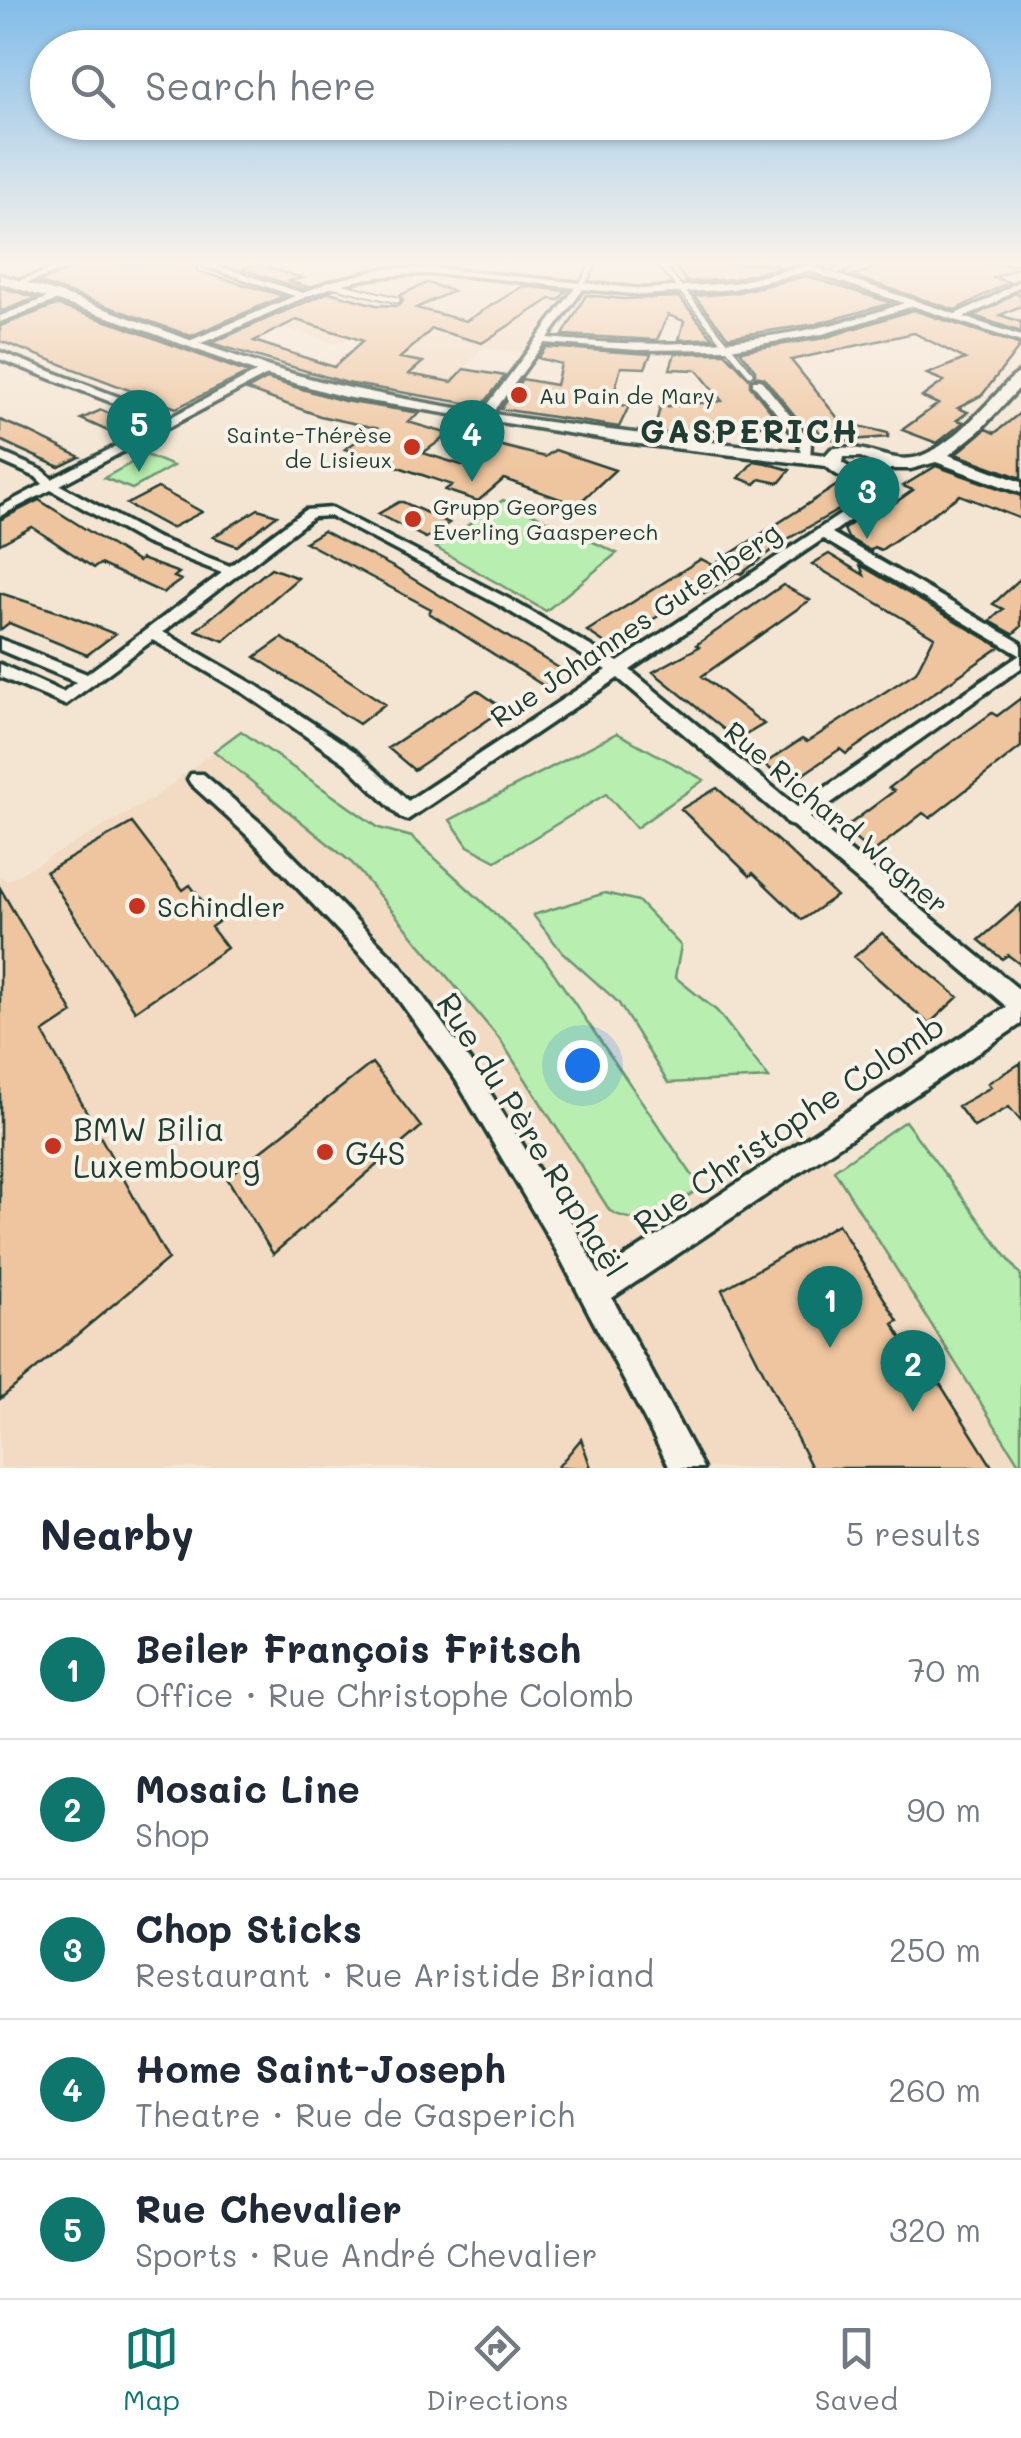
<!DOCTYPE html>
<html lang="en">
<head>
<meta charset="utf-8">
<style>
  body { margin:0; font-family:Mali,sans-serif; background:#f2f2f3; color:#1f2937 }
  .you { position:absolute; left:582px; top:1065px; width:35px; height:35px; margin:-25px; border:8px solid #fff; border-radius:50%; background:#1a73e8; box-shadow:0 0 0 15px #1a73e833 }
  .badge { display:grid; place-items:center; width:65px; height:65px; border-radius:50%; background:#0f766e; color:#fff; font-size:32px; font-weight:700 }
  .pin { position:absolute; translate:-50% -82px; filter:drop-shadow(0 2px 5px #0008) }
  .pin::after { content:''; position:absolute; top:52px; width:35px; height:30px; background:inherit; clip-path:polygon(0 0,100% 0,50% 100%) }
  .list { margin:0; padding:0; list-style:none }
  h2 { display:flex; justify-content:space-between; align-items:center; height:130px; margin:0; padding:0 40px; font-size:42px }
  h2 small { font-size:32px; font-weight:400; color:#747a83 }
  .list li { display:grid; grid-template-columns:65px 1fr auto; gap:30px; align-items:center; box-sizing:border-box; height:140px; padding:0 40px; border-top:2px solid #e0e1e3 }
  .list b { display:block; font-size:38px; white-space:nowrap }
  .list p { margin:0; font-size:32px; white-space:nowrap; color:#747a83 }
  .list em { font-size:32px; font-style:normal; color:#747a83 }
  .icon { flex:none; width:55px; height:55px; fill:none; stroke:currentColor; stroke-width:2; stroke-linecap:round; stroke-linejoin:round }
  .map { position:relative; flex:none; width:1021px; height:1468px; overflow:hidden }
  .search { position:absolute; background:#fff; box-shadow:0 2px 8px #0004; left:30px; right:30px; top:30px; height:110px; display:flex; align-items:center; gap:25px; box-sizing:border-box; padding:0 35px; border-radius:55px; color:#747a83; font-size:38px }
  .sheet { height:830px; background:#fff }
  nav { display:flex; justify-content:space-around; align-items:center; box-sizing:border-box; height:140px; border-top:2px solid #e0e1e3; background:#fff; font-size:28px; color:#747a83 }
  nav a { display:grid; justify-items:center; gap:5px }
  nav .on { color:#0f766e }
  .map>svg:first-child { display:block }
</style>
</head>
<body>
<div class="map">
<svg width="1021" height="1468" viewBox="0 0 1021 1468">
  <rect width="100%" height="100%" fill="#f4e5d2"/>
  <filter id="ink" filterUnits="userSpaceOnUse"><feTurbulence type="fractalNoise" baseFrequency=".01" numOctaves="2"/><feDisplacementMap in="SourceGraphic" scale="20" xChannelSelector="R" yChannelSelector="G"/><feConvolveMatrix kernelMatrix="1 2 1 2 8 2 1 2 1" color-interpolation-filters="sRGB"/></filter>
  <g filter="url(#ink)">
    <path fill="#f2dbc2" d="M430,275L564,293L521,352L483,347L437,401L336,383L394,335L368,328L337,344L260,321L364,280Z
      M214,751L352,863L501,1041L611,1211L642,1221L808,1130L1021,1468H0V876L7,881L154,798Z"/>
    <path fill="#b8eeaf" stroke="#6c9672" stroke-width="2.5" d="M146,455L173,466L132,489L104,478Z
      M503,500L617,553L546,611L436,548Z
      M241,731L379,828L412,837L545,960L701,1188C668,1207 648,1232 610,1211L501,1041L352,863L214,751Z
      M617,733L704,780L636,828L606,794L496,861L468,846L450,820Z
      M605,893L638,901L681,946L675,977L717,1011L769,1078L668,1083L618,1002L562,952L533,915Z
      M905,1121L1021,1276V1467L834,1170Z"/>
    <path fill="#eec59e" stroke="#1f3d34" stroke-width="2.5" fill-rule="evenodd" d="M83,264H195L197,271L284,296L191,336L38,282Z
      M256,264L302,278L288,281L308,287L303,289L241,269Z
      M674,264H773L782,267L732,279L686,282Z
      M884,264H1021V266L994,278L1009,282L955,310L852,276Z
      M806,276L892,303L816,324L728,337L694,296L734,293Z
      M427,283L453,291L416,308L466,321L523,286L566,291L559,300L550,299L482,343L432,329L400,358L423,362L409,374L452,382L464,369L505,376L482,406L347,383L211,343L329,292L376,305L398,306L403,301L400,295ZM296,320L352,337L363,341L334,367L254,341Z
      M0,287L36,298L3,311L0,310Z
      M1015,293L1021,295V306L1000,315L1021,322V332L974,316Z
      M586,295L623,299L679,297L713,338L679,340L684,321L668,315L657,340L563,335Z
      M56,305L119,325L248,373L176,408L0,341V326Z
      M913,310L1021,345L982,395L958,408L968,412L957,420L964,422L937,443L902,430L938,404L922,397L944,381L927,374L965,359L914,333L791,360L841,422L888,433V437L839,441L823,436L811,422L801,423L764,378L755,376V370L740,351L824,338Z
      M546,347L651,354L645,368L621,367L611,404L629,406L619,427L501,409L522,379L556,385L561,364L538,358Z
      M675,353H725L750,379V386L781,424L676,434L654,432L660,407L722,401L697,370L670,369Z
      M267,379L344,401L420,413L408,422L449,434L423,453L478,470L502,446L545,457L555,450L615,470L577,505L504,479L478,501L445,490L452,485L345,449L376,428L320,416L247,390Z
      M101,410L138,427L119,436L81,419Z
      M1021,412V478L956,454L986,429L995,433Z
      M0,420L29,432L80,457L59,467L19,449L0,440Z
      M754,461L766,463L790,470L779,483L760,479L755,484L739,478Z
      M936,466L1021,496V519L960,495L881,550L874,547L871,551L848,538L844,529L865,514L873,518L913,490L903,486Z
      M839,484L856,491L854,501L786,540L741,574L737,572L704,593L698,590L611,647L587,631L701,559L713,565Z
      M158,488L184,502L202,512L171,528L127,504Z
      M39,500L138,562L141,559L179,573L174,577L181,580L163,593L100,564L94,568L32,527L0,544V520Z
      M399,502H403L449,523L426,538L378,514Z
      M258,509L277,515L237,546L213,537Z
      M323,531L395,568L564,671L544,686L429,613L431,609L305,542Z
      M829,554L864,575L860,565L1000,647L846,754L840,749L789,784L764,764L802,739L807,742L916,672L934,637L812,564Z
      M271,568L298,578L224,641L196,630Z
      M1021,578V627L1013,634L990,621L1003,609L993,604Z
      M783,585L810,600L702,676L764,724L737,740L653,672L699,647L696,645Z
      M0,593L62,613L115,634L87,655L9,623L0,630Z
      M282,638L326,665L385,704L359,724L255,657Z
      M477,690L504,709L414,770L388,748Z
      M1021,698V747L930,818L923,813L872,853L843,829L894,791L889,788L902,778L992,713L997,716Z
      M717,788L788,850L836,896L802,920L753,873L750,876L681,809Z
      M132,823L183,890L190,885L218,922L211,927L227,948L135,1011L46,872Z
      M0,888L73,1013L43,1033L168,1259L0,1399Z
      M1021,904V965L1008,955L1002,959L979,940Z
      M882,933L958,997L929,1024L854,957Z
      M372,1063L421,1127L273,1254L227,1178Z
      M1021,1063V1121L1009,1107L974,1127L958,1106L991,1087L988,1083Z
      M838,1224L898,1321L893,1324L924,1376L932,1371L993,1468H812L722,1290Z
      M581,1439L591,1468H557Z"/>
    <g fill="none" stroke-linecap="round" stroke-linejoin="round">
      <defs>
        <path id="lane" d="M660,264L750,373
          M332,284L397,300
          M579,289L594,264"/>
        <path id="street" d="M66,264H79L17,286L10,284Z
          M199,264H212L303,293L329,282L383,269L433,268L643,289L733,283L809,265L835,274V270L849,264H861L835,274L955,314L987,300L1021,280V285L993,304L964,317L1021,336V342L913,306L823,334L730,349L636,350L544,343L490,417L486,418L480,415L575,288C497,280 413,262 336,286C287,301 242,329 193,346L188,343L189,341L295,296ZM809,271L904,303C788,345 671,350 548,338L583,289L643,295L733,289Z
          M57,294L60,295V299L0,322V316Z
          M0,352L171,417L263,369H271V373L60,485L155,537L230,566L305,510L332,508L509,599L618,662L870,495L872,490L862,477L868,473L872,474L884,490L882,497L832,533L1021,643V668L810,818L1021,991V1024L612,1298L703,1468H670L556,1250L456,1080L384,979L250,838L191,784L188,779L191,774H203L264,826L400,965L472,1064L576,1230L599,1274L1007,1007L793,826L787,824L784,819L618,678L407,820L400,817L345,763L245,694L153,640L65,705L0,677V664L63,692L76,682L0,650V639L87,674L222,573L145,543L51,490L0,516V507L43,484L36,477L0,461V452L44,471L52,479L163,422L0,359ZM330,516L499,605L607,670L408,801L357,753L257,686L163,632L313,517ZM823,539L1020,655L797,807L630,670Z
          M753,380H761L811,441L810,461H802L799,441L753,384Z"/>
        <path id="secondary" d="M0,275C117,307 228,362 346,387C502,421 668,437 826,455L831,449C866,441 890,467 921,456C949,445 972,420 993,398C1002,389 1010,377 1021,372V386L979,431L949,455L1021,482V493L936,462L911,469H890L885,478C863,484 843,483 826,466L623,442L345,397L262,374L120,321L0,283ZM843,457H861L874,464L871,471H855L842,463Z"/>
      </defs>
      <use href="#lane" stroke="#1f3d34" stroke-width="9"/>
      <use href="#street" stroke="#1f3d34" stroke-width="7"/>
      <use href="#secondary" stroke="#1f3d34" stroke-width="7"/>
      <use href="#lane" stroke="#f7f3e8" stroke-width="5"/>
      <use href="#street" fill="#f7f3e8" fill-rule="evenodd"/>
      <use href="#secondary" fill="#f7f3e8" fill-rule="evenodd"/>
    </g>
  </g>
  <linearGradient id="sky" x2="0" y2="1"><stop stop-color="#82bce9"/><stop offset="0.56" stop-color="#faf3eb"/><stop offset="1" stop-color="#faf3eb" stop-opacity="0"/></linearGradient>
  <rect width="1021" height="470" fill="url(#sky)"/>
  <g fill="#c8321e" stroke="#f7f3e8" stroke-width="4">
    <circle cx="519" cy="395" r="10"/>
    <circle cx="412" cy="447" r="10"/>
    <circle cx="413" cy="519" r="10"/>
    <circle cx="137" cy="906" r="10"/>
    <circle cx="53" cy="1146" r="10"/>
    <circle cx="325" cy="1152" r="10"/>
  </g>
  <g text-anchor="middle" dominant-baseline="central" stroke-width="8" stroke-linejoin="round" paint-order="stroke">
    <g font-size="22" fill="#1f3d34" stroke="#f7f3e8" text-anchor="start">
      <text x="539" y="395">Au Pain de Mary</text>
      <text x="392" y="434" text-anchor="end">Sainte-Thérèse<tspan x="392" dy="25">de Lisieux</tspan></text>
      <text x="433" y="506">Grupp Georges<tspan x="433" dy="25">Everling Gaasperech</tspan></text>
    </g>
    <g font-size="28" fill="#1f3d34" stroke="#f7f3e8">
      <text transform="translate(635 624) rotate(-34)">Rue Johannes Gutenberg</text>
      <text transform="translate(837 817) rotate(40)">Rue Richard Wagner</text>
    </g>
    <g font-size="28" fill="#1f3d34" stroke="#f7f3e8" text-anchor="start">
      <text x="157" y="906">Schindler</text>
    </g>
    <g font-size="32" font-weight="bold" letter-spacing="2.5" fill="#1f3d34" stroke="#f7f3e8">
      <text x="750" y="430">GASPERICH</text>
    </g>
    <g font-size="32" fill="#1f3d34" stroke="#f7f3e8">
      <text transform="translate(788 1123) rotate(-34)">Rue Christophe Colomb</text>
      <text transform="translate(533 1134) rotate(58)">Rue du Père Raphaël</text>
    </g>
    <g font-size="32" fill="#1f3d34" stroke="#f7f3e8" text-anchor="start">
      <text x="73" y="1128">BMW Bilia<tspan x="73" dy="37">Luxembourg</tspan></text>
      <text x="345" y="1152">G4S</text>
    </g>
  </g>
</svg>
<div class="you"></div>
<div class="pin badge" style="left:830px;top:1348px">1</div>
<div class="pin badge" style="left:913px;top:1412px">2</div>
<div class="pin badge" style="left:867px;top:539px">3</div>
<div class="pin badge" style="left:472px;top:482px">4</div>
<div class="pin badge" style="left:139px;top:472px">5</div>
<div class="search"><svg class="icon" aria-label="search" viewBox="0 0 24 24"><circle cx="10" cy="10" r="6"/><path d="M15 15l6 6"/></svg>Search here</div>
</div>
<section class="sheet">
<h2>Nearby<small>5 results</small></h2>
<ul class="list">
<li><span class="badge">1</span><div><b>Beiler François Fritsch</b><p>Office · Rue Christophe Colomb</p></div><em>70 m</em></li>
<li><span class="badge">2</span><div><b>Mosaic Line</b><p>Shop</p></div><em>90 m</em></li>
<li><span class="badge">3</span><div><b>Chop Sticks</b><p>Restaurant · Rue Aristide Briand</p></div><em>250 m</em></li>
<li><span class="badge">4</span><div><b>Home Saint-Joseph</b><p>Theatre · Rue de Gasperich</p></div><em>260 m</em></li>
<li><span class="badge">5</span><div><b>Rue Chevalier</b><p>Sports · Rue André Chevalier</p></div><em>320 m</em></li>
</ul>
</section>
<nav>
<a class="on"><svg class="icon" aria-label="map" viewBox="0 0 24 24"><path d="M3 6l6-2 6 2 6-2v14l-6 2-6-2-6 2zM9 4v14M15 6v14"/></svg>Map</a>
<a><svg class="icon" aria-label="directions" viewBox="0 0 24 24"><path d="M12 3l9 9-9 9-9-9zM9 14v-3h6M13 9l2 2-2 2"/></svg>Directions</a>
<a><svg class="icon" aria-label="saved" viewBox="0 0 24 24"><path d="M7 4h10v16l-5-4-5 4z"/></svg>Saved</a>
</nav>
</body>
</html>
